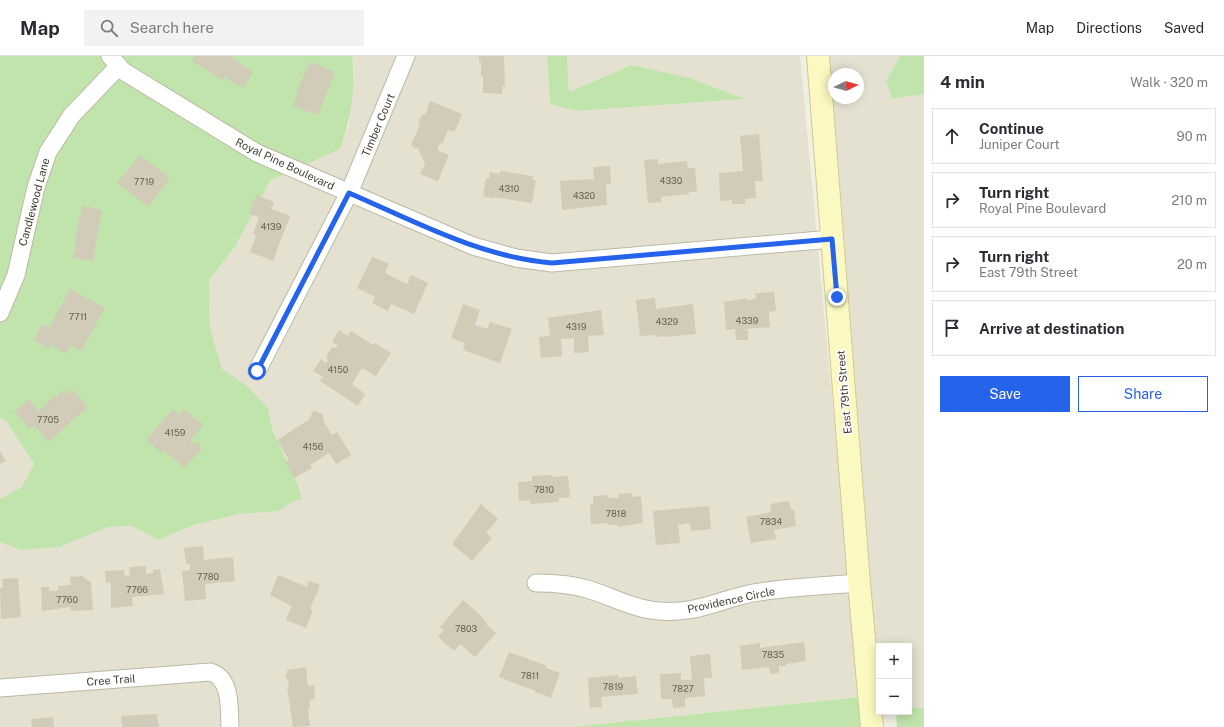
<!DOCTYPE html>
<html lang="en">
<head>
<meta charset="utf-8">
<style>
  body { margin:0; font-family:"Public Sans",sans-serif; background:#f2f2f3; color:#2b2b33 }
  .controls { position:absolute; right:12px; bottom:12px; display:grid; overflow:hidden; border-radius:0px; box-shadow:0 2px 10px #0003 }
  .controls button { width:36px; height:36px; display:grid; place-items:center; padding:0; border:0; border-bottom:1px solid #e1e1e2; background:#fff; color:#2b2b33; font:20px sans-serif }
  .compass { position:absolute; left:828px; top:12px; width:36px; height:36px; border-radius:50%; background:#fff; box-shadow:0 2px 10px #0003; rotate:85deg }
  .stop { position:absolute; width:12px; height:12px; margin:-9px; border:3px solid #2563eb; border-radius:50%; background:#fff }
  .stop.end { background:#2563eb; border-color:#fff; box-shadow:0 1px 4px #0008 }
  .list { margin:0; padding:0; list-style:none }
  h2 { display:flex; justify-content:space-between; align-items:center; height:52px; margin:0; padding:0 16px; font-size:17px }
  h2 small { font-size:13px; font-weight:400; color:#7c7c81 }
  .list li { display:grid; grid-template-columns:26px 1fr auto; gap:12px; align-items:center; box-sizing:border-box; height:56px; margin:0 8px 8px; padding:0 8px; border:1px solid #e1e1e2; border-radius:0px }
  .list b { display:block; font-size:15px; white-space:nowrap }
  .list p { margin:0; font-size:13px; white-space:nowrap; color:#7c7c81 }
  .list em { font-size:13px; font-style:normal; color:#7c7c81 }
  .actions { display:flex; gap:8px; padding:12px 16px }
  .actions a { flex:1; padding:9px 0; border:1px solid #2563eb; border-radius:0px; text-align:center; font-size:14px; color:#2563eb }
  .actions .main { background:#2563eb; color:#fff }
  .icon { flex:none; width:22px; height:22px; fill:none; stroke:currentColor; stroke-width:2; stroke-linecap:round; stroke-linejoin:round }
  .map { position:relative; flex:none; width:924px; height:671px; overflow:hidden }
  header { display:flex; align-items:center; gap:24px; box-sizing:border-box; height:56px; padding:0 20px; background:#fff; border-bottom:1px solid #e1e1e2 }
  header strong { font-size:19px }
  nav { display:flex; gap:22px; margin-inline-start:auto; font-size:14px }
  .search { width:280px; height:36px; background:#f2f2f3; display:flex; align-items:center; gap:10px; box-sizing:border-box; padding:0 14px; border-radius:0px; color:#7c7c81; font-size:15px }
  main { display:flex }
  aside { flex:1; background:#fff }
  .map>svg:first-child { display:block }
</style>
</head>
<body>
<header>
<strong>Map</strong>
<div class="search"><svg class="icon" aria-label="search" viewBox="0 0 24 24"><circle cx="10" cy="10" r="6"/><path d="M15 15l6 6"/></svg>Search here</div>
<nav><a>Map</a><a>Directions</a><a>Saved</a></nav>
</header>
<main>
<div class="map">
<svg width="924" height="671" viewBox="0 0 924 671">
  <rect width="100%" height="100%" fill="#f0efe2"/>
  <path fill="#e4e1d1" fill-rule="evenodd" d="M352,0H547L550,48L577,55L743,43L631,9L569,36L567,0H800L860,641L571,671H0V486L21,494L60,491L108,471L132,470L158,484L194,469L240,458L278,455L294,444H301L298,429L273,375L268,352L246,329L222,314L210,272L209,223L235,191L270,125L340,92L349,68L354,17Z
    M830,0H900L886,25L892,43L924,38V652L916,651L909,654V590H879V628ZM834,18H858V42H834Z
    M0,362L6,365L34,408L23,431L0,443Z"/>
  <path fill="#c1e4ac" d="M0,0H352C356,32 351,63 340,93L270,125L235,191L209,224L210,272L222,313L246,329L268,352L273,375L298,429L302,444L294,445L278,455L240,458L194,469L158,484L132,470L108,471L60,491L21,494L0,486V443L22,431L34,408L6,365L0,362Z
    M547,0H567L569,36L631,9L690,22L744,43L577,55L550,48Z
    M900,0H924V38L892,43L886,25Z
    M860,641L863,671H571Z
    M916,651L924,652V671H897L896,660L909,656V654Z"/>
  <path fill="#d1ccb8" d="M195,0H233V3L253,16L243,32L224,21L222,24L192,5Z
    M479,0H504L505,30H503L502,38L483,37V20H481V6H479Z
    M310,6L335,16L318,59L293,50L298,38L296,37Z
    M430,45L462,58L456,73L454,76L448,74L442,88L440,87L437,94L449,99L438,125L420,118L425,108L418,92H414L411,88L420,69L418,68L422,58L425,59Z
    M759,78L763,125H755L756,142L745,143V148H732V144L720,145L719,117L743,115L740,80Z
    M140,99L170,122L148,151L117,127Z
    M658,103V108L687,105L688,112H695L697,136H689V138L661,141L662,146L648,147L644,104Z
    M610,110L611,128H606L607,149L562,154L560,125L594,123L593,111Z
    M500,115L533,120V124H536L532,147L493,141V143L483,140L486,122H489L490,116L500,118Z
    M256,139L274,146L271,153L290,160L273,205L250,196L256,180L253,178L259,161L249,158Z
    M82,150L102,154L93,205L73,202L76,182H75Z
    M372,201L389,208L385,217L407,228L411,219L428,227L414,258L391,248L388,255L372,247L375,241L357,232Z
    M70,233L105,252L81,295L70,289L66,298L51,289L49,293L34,284L42,268L49,272Z
    M774,236L776,255L769,256L770,271L746,273L748,275V284H736L735,276L737,273L726,274L724,246L747,242V244L756,243L755,237Z
    M655,242L656,253L693,248L696,278L665,281V280L656,281V279L640,280L636,244Z
    M463,248L480,254L475,269L487,273L490,266L512,273L500,307L463,294L465,287L451,282Z
    M601,254L604,279L588,280L589,296L574,297V282L561,283L562,300L541,302L539,281L550,280L548,262Z
    M339,274L348,280L351,275L373,289L375,287L391,297L376,320L362,312L352,328L365,338L358,350L320,325L323,321L313,315L321,303L326,307L328,304L326,301L332,291L336,292L338,290L332,286Z
    M72,333L88,351L48,386L34,369L30,373L14,356L29,343L39,355L54,340L56,342L64,334L67,338Z
    M184,353L203,369L190,385L193,387L199,386L201,393L185,412L164,395L162,397L146,384L172,354L176,355L178,360Z
    M315,355L323,358V364L332,379L337,376L351,399L336,408L329,397L310,409L312,412L294,422L285,406L289,404L277,384L310,363L312,356Z
    M0,395L6,405L0,408Z
    M552,419L553,421L568,420L570,441L559,442V446L531,448L530,444L519,445L518,426L532,425V420Z
    M632,437V441L641,440L643,467L618,471V469H608L609,467L591,468L590,448H593V440L608,439L609,442H619L618,438Z
    M789,445L791,454H794L796,470L774,474L776,483L751,487L746,461L771,456L770,448Z
    M481,448L498,463L486,477L492,482L472,505L452,488Z
    M709,450L711,473L691,475L690,467L678,469L680,487L656,489L653,455Z
    M203,490L204,504L233,501L235,525L205,528L206,543L185,545L182,515L190,514V508H186L184,492Z
    M146,510V518L153,517V514L160,513L164,538L132,541L133,550L111,552V526L106,527L105,515L124,514L125,520L130,519L129,511Z
    M278,519L307,531L309,525L320,529L310,553L313,554L306,572L286,564L292,550L270,539Z
    M82,520L91,526L93,554L71,555L70,551L42,555L41,531H49V535H58V530L71,529L70,521Z
    M18,522L21,561L1,563L0,532L3,531L2,523Z
    M463,544L480,559L487,567L486,568L496,577L475,601L460,588L454,595L438,581L444,574L440,571Z
    M804,586L806,605L786,608V610H779V617L770,618L769,611L742,614L740,590L760,587V592Z
    M509,596L547,610L546,612L560,617L551,642L535,636L536,635L499,621Z
    M710,598L712,622H704L705,640L685,642V651L673,652L672,643H661L660,618L681,617V624H692L690,600Z
    M306,611L308,630L314,629L315,643L309,644L310,652L308,653L310,670L293,671L287,631H289L288,623H286V617H287V614Z
    M618,619V622L636,620L638,638L601,641L602,651L590,652L588,622Z
    M157,658L159,671H122L121,660Z
    M53,661L54,671H32L31,663Z"/>
  <g fill="none" stroke-linecap="round" stroke-linejoin="round">
    <defs>
      <path id="street" d="M110,0L123,15L257,97L473,190L516,202L552,207L832,183
        M0,257L16,219L36,131L48,96L72,59L119,10
        M257,315L349,137L406,0
        M536,527C553,527 570,528 587,533C611,540 633,553 659,555C697,558 718,544 753,537C788,531 824,530 859,527
        M0,632L210,616C232,622 229,653 230,671"/>
      <path id="secondary" d="M818,0L859,527L872,671"/>
    </defs>
    <use href="#street" stroke="#bbb8a6" stroke-width="19"/>
    <use href="#secondary" stroke="#cfc994" stroke-width="24"/>
    <use href="#street" stroke="#fff" stroke-width="17"/>
    <use href="#secondary" stroke="#fcf8c1" stroke-width="22"/>
  </g>
  <g fill="none" stroke-linecap="round" stroke-linejoin="round">
    <path stroke="#2563eb" stroke-width="5" d="M257,315L349,137C414,165 480,201 552,207L832,183L837,241"/>
  </g>
  <g text-anchor="middle" dominant-baseline="central" stroke-width="3" stroke-linejoin="round" paint-order="stroke">
    <g font-size="9" fill="#666254">
      <text x="671" y="124">4330</text>
      <text x="144" y="125">7719</text>
      <text x="509" y="132">4310</text>
      <text x="584" y="139">4320</text>
      <text x="271" y="170">4139</text>
      <text x="78" y="260">7711</text>
      <text x="747" y="264">4339</text>
      <text x="667" y="265">4329</text>
      <text x="576" y="270">4319</text>
      <text x="338" y="313">4150</text>
      <text x="48" y="363">7705</text>
      <text x="175" y="376">4159</text>
      <text x="313" y="390">4156</text>
      <text x="544" y="433">7810</text>
      <text x="616" y="457">7818</text>
      <text x="771" y="465">7834</text>
      <text x="208" y="520">7780</text>
      <text x="137" y="533">7766</text>
      <text x="67" y="543">7760</text>
      <text x="466" y="572">7803</text>
      <text x="773" y="598">7835</text>
      <text x="530" y="619">7811</text>
      <text x="613" y="630">7819</text>
      <text x="683" y="632">7827</text>
    </g>
    <g font-size="11" fill="#423f33" stroke="#fff">
      <text transform="translate(378 69) rotate(-67)">Timber Court</text>
      <text transform="translate(285 108) rotate(25)">Royal Pine Boulevard</text>
      <text transform="translate(34 146) rotate(-75)">Candlewood Lane</text>
      <text transform="translate(844 336) rotate(-95)">East 79th Street</text>
      <text transform="translate(731 544) rotate(-12)">Providence Circle</text>
      <text transform="translate(111 624) rotate(-4)">Cree Trail</text>
    </g>
  </g>
</svg>
<div class="controls">
<button>+</button>
<button>−</button>
</div>
<svg class="compass" viewBox="-18 -18 36 36"><path d="M0-13l5 13h-10z" fill="#e53935"/><path d="M0 13l5-13h-10z" fill="#7c7c81"/></svg>
<div class="stop" style="left:257px;top:315px"></div>
<div class="stop end" style="left:837px;top:241px"></div>
</div>
<aside>
<h2>4 min<small>Walk · 320 m</small></h2>
<ul class="list">
<li><svg class="icon" aria-label="ahead" viewBox="0 0 24 24"><path d="M12 20V5M6 11l6-6 6 6"/></svg><div><b>Continue</b><p>Juniper Court</p></div><em>90 m</em></li>
<li><svg class="icon" aria-label="right" viewBox="0 0 24 24"><path d="M7 20v-9h11M14 6l5 5-5 5"/></svg><div><b>Turn right</b><p>Royal Pine Boulevard</p></div><em>210 m</em></li>
<li><svg class="icon" aria-label="right" viewBox="0 0 24 24"><path d="M7 20v-9h11M14 6l5 5-5 5"/></svg><div><b>Turn right</b><p>East 79th Street</p></div><em>20 m</em></li>
<li><svg class="icon" aria-label="arrive" viewBox="0 0 24 24"><path d="M6 21V4h12l-3 4 3 4H6"/></svg><div><b>Arrive at destination</b></div></li>
</ul>
<div class="actions"><a class="main">Save</a><a>Share</a></div>
</aside>
</main>
</body>
</html>
